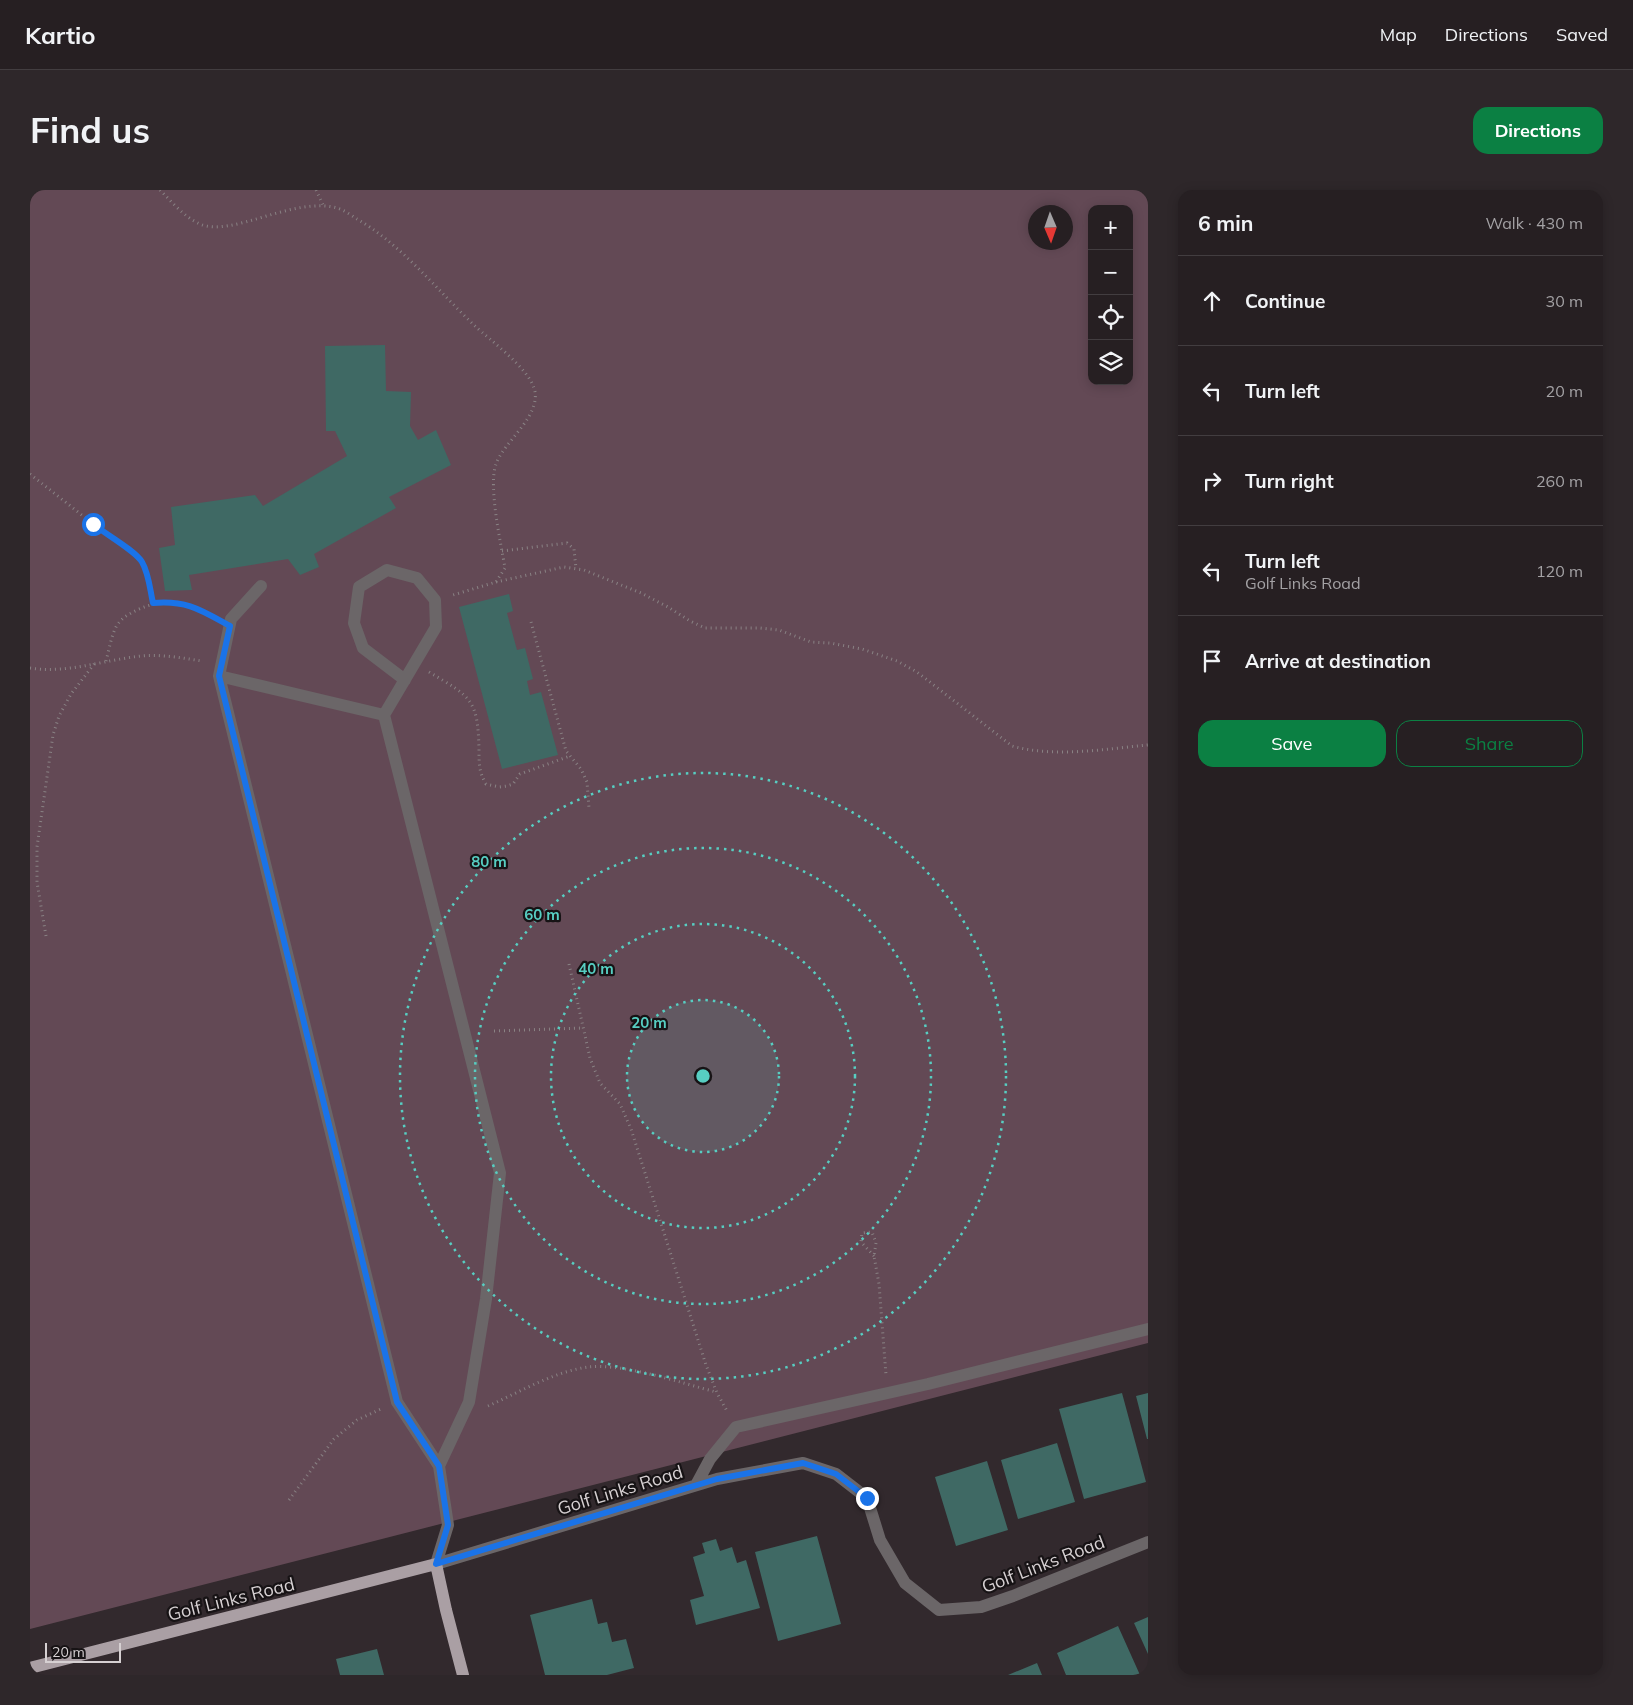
<!DOCTYPE html>
<html lang="en">
<head>
<meta charset="utf-8">
<style>
  body { margin:0; font-family:Mulish,sans-serif; background:#2e272a; color:#f1f3f6 }
  .controls { position:absolute; right:15px; top:15px; display:grid; overflow:hidden; border-radius:10px; box-shadow:0 2px 12px #0003 }
  .controls button { width:45px; height:45px; display:grid; place-items:center; padding:0; border:0; border-bottom:1px solid #423d40; background:#261f22; color:#f1f3f6; font:25px sans-serif }
  .compass { position:absolute; left:998px; top:15px; width:45px; height:45px; border-radius:50%; background:#261f22; box-shadow:0 2px 12px #0003; rotate:178deg }
  .scale { position:absolute; left:15px; bottom:12px; width:76px; box-sizing:border-box; padding-left:5px; border:2px solid #d6d0d2; border-top:0; font-size:14px; line-height:18px; white-space:nowrap; color:#d6d0d2; -webkit-text-stroke:4px #171315; paint-order:stroke }
  .stop { position:absolute; width:15px; height:15px; margin:-11px; border:4px solid #1a73e8; border-radius:50%; background:#fff }
  .stop.end { background:#1a73e8; border-color:#fff; box-shadow:0 1px 5px #0008 }
  .list { margin:0; padding:0; list-style:none }
  h2 { display:flex; justify-content:space-between; align-items:center; height:65px; margin:0; padding:0 20px; font-size:21px }
  h2 small { font-size:16px; font-weight:400; color:#a4a2a5 }
  .list li { display:grid; grid-template-columns:32px 1fr auto; gap:15px; align-items:center; box-sizing:border-box; height:90px; padding:0 20px; border-top:1px solid #423d40 }
  .list b { display:block; font-size:19px; white-space:nowrap }
  .list p { margin:0; font-size:16px; white-space:nowrap; color:#a4a2a5 }
  .list em { font-size:16px; font-style:normal; color:#a4a2a5 }
  .actions { display:flex; gap:10px; padding:15px 20px }
  .actions a { flex:1; padding:11px 0; border:1px solid #0b8043; border-radius:15px; text-align:center; font-size:18px; color:#0b8043 }
  .actions .main { background:#0b8043; color:#fff }
  .icon { flex:none; width:28px; height:28px; fill:none; stroke:currentColor; stroke-width:2; stroke-linecap:round; stroke-linejoin:round }
  .map { position:relative; flex:none; width:1118px; height:1485px; overflow:hidden; border-radius:15px }
  header { display:flex; align-items:center; gap:30px; box-sizing:border-box; height:70px; padding:0 25px; background:#261f22; border-bottom:1px solid #423d40 }
  header strong { font-size:24px }
  nav { display:flex; gap:28px; margin-inline-start:auto; font-size:18px }
  .intro { display:flex; align-items:center; justify-content:space-between; box-sizing:border-box; height:120px; padding:0 30px }
  h1 { margin:0; font-size:35px }
  .button { padding:12px 22px; border-radius:15px; background:#0b8043; color:#fff; font-size:18px; font-weight:700 }
  main { display:flex; gap:30px; padding:0 30px }
  aside { flex:1; background:#261f22; border-radius:15px; box-shadow:0 2px 12px #0003 }
  .map>svg:first-child { display:block }
</style>
</head>
<body>
<header>
<strong>Kartio</strong>
<nav><a>Map</a><a>Directions</a><a>Saved</a></nav>
</header>
<div class="intro"><h1>Find us</h1><a class="button">Directions</a></div>
<main>
<div class="map">
<svg width="1118" height="1485" viewBox="0 0 1118 1485">
  <rect width="100%" height="100%" fill="#32292d"/>
  <path fill="#634955" fill-rule="evenodd" d="M0,0H1118V1153L0,1439ZM1062,19H1099V191H1062ZM1006,22H1036V52H1006Z"/>
  <path fill="#3f6964" d="M355,155L356,201L381,202L380,236L388,250L406,240L421,275L359,307L366,318L284,364L289,377L270,385L258,369L159,385L162,400L135,401L129,358L145,355L141,317L225,305L233,316L317,266L305,241H296L295,156Z
    M479,404L483,421L477,423L487,460L495,458L503,489L497,491L500,505L511,502L528,565L472,579L429,417Z
    M1092,1203L1116,1292L1054,1309L1029,1219Z
    M1118,1203V1249H1117L1106,1206Z
    M1027,1253L1045,1312L988,1329L971,1270Z
    M957,1271L978,1340L926,1356L905,1287Z
    M787,1346L811,1434L748,1451L725,1362Z
    M686,1349L690,1361L702,1357L707,1373L716,1370L730,1418L666,1435L660,1410L674,1406L663,1367L675,1363L672,1353Z
    M562,1409L568,1434L577,1432L582,1452L596,1449L604,1478L577,1485H515L500,1425Z
    M1118,1427V1464L1104,1433Z
    M1088,1436L1110,1485H1036L1027,1463Z
    M347,1459L354,1485H310L306,1469Z
    M1007,1473L1012,1485H978Z"/>
  <g fill="none" stroke-linecap="round" stroke-linejoin="round">
    <path stroke="#898284" stroke-width="3" stroke-dasharray="1 4" stroke-linecap="butt" d="M130,0C142,12 154,27 170,34C201,48 264,6 307,18C314,20 321,25 327,29C372,55 407,100 445,136C461,151 497,177 504,198C513,225 474,251 466,274C458,296 471,354 475,378L466,392L423,405
      M286,0L294,17
      M0,284L77,345L103,361L111,370L116,382L123,413
      M472,361L537,353L544,359L546,379
      M466,392L534,377L554,380L611,403L638,417L660,431L675,438H730L749,440L781,452L800,453L832,459L867,471L887,482L982,556C1025,568 1074,559 1118,555
      M501,432L536,561L551,579L557,592L559,618
      M76,471C79,460 81,447 86,437C91,428 99,424 107,420C136,407 155,411 182,426
      M0,478C36,484 74,470 111,466C132,464 152,468 172,471
      M399,482C441,507 448,509 449,560C449,574 449,582 456,594L469,597L477,596L483,594L490,584L540,566
      M16,746L7,692V657L23,545L29,526L41,504L65,473
      M539,774L560,868L570,893L590,914L601,939L676,1175L687,1203L697,1221
      M464,841L553,838
      M844,1066L831,1052L832,1043L842,1042L846,1053L844,1066L849,1094L856,1185
      M458,1216C490,1202 523,1182 558,1177C594,1173 651,1193 686,1202
      M259,1310L304,1249L327,1230L351,1219"/>
    <path stroke="#6b6668" stroke-width="12" d="M189,486L201,429L231,396
      M354,525L406,437L405,410L387,388L357,380L329,397L324,433L333,458L375,490
      M666,1295L680,1269L706,1237L898,1194L1118,1139
      M406,1374L418,1335L409,1276L367,1212L189,486L354,525L470,983L456,1109L439,1212L409,1276
      M406,1374L687,1289L773,1273L806,1284L837,1308L850,1350L875,1393L909,1420L951,1417L983,1406L1118,1352"/>
    <path stroke="#aa9fa4" stroke-width="12" d="M0,1478L406,1374L416,1420L433,1485"/>
  </g>
  <g fill="none" stroke-linecap="round" stroke-linejoin="round">
    <path stroke="#1a73e8" stroke-width="6" d="M63,334C74,343 106,361 112,372C119,384 120,400 123,413C157,410 171,420 200,436L189,486L367,1212L409,1276L418,1335L406,1374L687,1289L773,1273L806,1284L837,1308"/>
  </g>
  <circle cx="673" cy="886" r="76" fill="#57cec2" fill-opacity=".12"/>
  <g fill="none" stroke="#57cec2" stroke-width="2.5" stroke-dasharray="2.5 5">
    <circle cx="673" cy="886" r="76"/>
    <circle cx="673" cy="886" r="152"/>
    <circle cx="673" cy="886" r="228"/>
    <circle cx="673" cy="886" r="303"/>
  </g>
  <g text-anchor="middle" dominant-baseline="central" stroke-width="4.5" stroke-linejoin="round" paint-order="stroke">
    <g font-size="18" fill="#d6d0d2" stroke="#171315">
      <text transform="translate(590 1300) rotate(-17)">Golf Links Road</text>
      <text transform="translate(1013 1374) rotate(-21)">Golf Links Road</text>
      <text transform="translate(201 1409) rotate(-14)">Golf Links Road</text>
    </g>
  </g>
  <circle cx="673" cy="886" r="8" fill="#57cec2" stroke="#171315" stroke-width="2.5"/>
  <g font-size="15" text-anchor="middle" font-weight="bold" fill="#57cec2" stroke="#171315" stroke-width="4.5" stroke-linejoin="round" paint-order="stroke">
    <text x="459" y="677">80 m</text>
    <text x="512" y="730">60 m</text>
    <text x="566" y="784">40 m</text>
    <text x="619" y="838">20 m</text>
  </g>
</svg>
<div class="controls">
<button>+</button>
<button>−</button>
<button><svg class="icon" aria-label="locate" viewBox="0 0 24 24"><circle cx="12" cy="12" r="6"/><path d="M12 2v4M12 18v4M2 12h4M18 12h4"/></svg></button>
<button><svg class="icon" aria-label="layers" viewBox="0 0 24 24"><path d="M12 4l9 5-9 5-9-5zM3 14l9 5 9-5"/></svg></button>
</div>
<svg class="compass" viewBox="-18 -18 36 36"><path d="M0-13l5 13h-10z" fill="#e53935"/><path d="M0 13l5-13h-10z" fill="#a4a2a5"/></svg>
<div class="scale">20 m</div>
<div class="stop" style="left:63px;top:334px"></div>
<div class="stop end" style="left:837px;top:1308px"></div>
</div>
<aside>
<h2>6 min<small>Walk · 430 m</small></h2>
<ul class="list">
<li><svg class="icon" aria-label="ahead" viewBox="0 0 24 24"><path d="M12 20V5M6 11l6-6 6 6"/></svg><div><b>Continue</b></div><em>30 m</em></li>
<li><svg class="icon" aria-label="left" viewBox="0 0 24 24"><path d="M17 20v-9H6M10 6l-5 5 5 5"/></svg><div><b>Turn left</b></div><em>20 m</em></li>
<li><svg class="icon" aria-label="right" viewBox="0 0 24 24"><path d="M7 20v-9h11M14 6l5 5-5 5"/></svg><div><b>Turn right</b></div><em>260 m</em></li>
<li><svg class="icon" aria-label="left" viewBox="0 0 24 24"><path d="M17 20v-9H6M10 6l-5 5 5 5"/></svg><div><b>Turn left</b><p>Golf Links Road</p></div><em>120 m</em></li>
<li><svg class="icon" aria-label="arrive" viewBox="0 0 24 24"><path d="M6 21V4h12l-3 4 3 4H6"/></svg><div><b>Arrive at destination</b></div></li>
</ul>
<div class="actions"><a class="main">Save</a><a>Share</a></div>
</aside>
</main>
</body>
</html>
